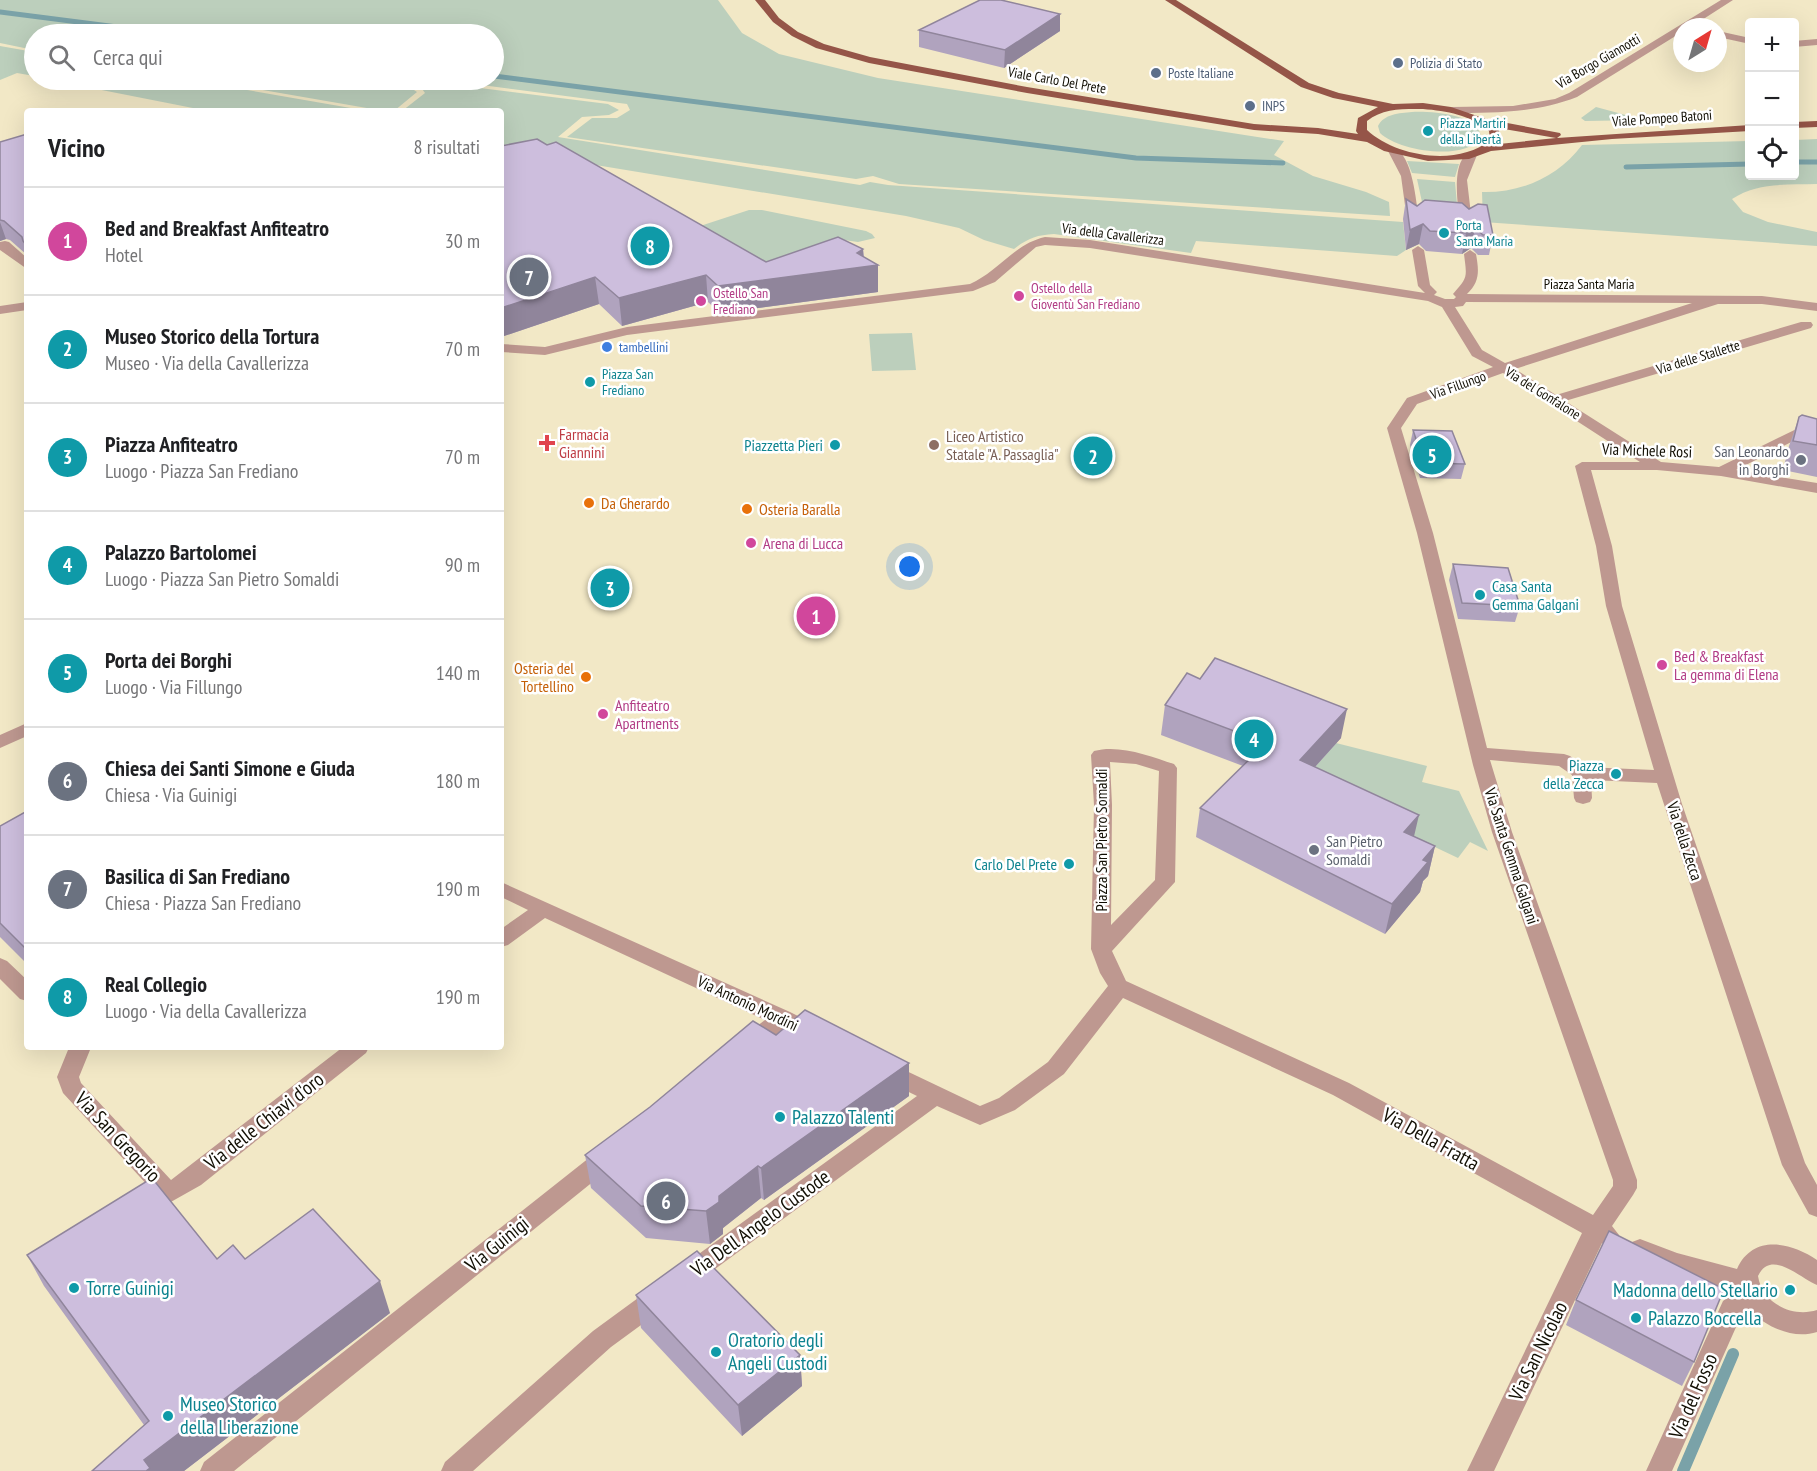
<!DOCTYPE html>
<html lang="it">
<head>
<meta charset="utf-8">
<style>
  body { margin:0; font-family:"PT Sans Narrow",sans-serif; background:#f2f2f2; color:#202124 }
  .controls { position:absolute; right:18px; top:18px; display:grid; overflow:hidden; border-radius:6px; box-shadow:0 6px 24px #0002 }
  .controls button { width:54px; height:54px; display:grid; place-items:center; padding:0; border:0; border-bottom:2px solid #e0e0e0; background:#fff; color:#202124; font:30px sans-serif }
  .compass { position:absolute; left:1673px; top:18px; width:54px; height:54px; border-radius:50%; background:#fff; box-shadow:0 6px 24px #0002; rotate:37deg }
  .you { position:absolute; left:910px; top:567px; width:21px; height:21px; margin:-15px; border:4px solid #fff; border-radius:50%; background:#1a73e8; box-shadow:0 0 0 9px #1a73e833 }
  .badge { display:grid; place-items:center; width:39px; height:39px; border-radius:50%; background:#d93025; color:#fff; font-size:20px; font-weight:700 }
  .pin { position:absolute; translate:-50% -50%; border:3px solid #fff; box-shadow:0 2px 6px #0006 }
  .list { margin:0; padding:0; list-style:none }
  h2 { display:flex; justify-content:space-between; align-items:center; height:78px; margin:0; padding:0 24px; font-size:26px }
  h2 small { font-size:20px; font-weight:400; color:#757577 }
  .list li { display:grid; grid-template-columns:39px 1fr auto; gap:18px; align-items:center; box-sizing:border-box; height:108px; padding:0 24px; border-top:2px solid #e0e0e0 }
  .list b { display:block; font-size:22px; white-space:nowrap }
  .list p { margin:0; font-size:20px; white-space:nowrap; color:#757577 }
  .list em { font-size:20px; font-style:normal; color:#757577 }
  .icon { flex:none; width:33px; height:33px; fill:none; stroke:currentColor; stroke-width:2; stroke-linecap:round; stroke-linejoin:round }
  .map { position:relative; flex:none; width:1817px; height:1471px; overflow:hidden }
  .search { position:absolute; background:#fff; box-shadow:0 6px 24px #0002; left:24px; top:24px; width:480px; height:66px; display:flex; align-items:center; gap:15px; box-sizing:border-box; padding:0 21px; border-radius:33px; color:#757577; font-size:22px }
  .panel { position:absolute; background:#fff; box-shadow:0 6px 24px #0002; left:24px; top:108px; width:480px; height:942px; border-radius:6px }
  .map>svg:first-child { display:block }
</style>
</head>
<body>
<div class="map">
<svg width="1817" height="1471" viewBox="0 0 1817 1471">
  <rect width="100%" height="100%" fill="#f2e8c6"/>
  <path fill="#bccfbc" d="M0,0H718L742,33L779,54L878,78L1284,141L1274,155L1313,176L1366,192L1389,202L1390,216L899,184L873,176L856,179L567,137L592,118H617L630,110L627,104L444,80H494V34H34V50L0,43Z
    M0,46L34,52V76L17,73L0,80Z
    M51,80H189L368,111H208Z
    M205,80H416L408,86L417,92L394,111H384Z
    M432,82L608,104L619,110L609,115L582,117L558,137L860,185L870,182L888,185L1403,222L1406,250L1397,256L1196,241L1191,253L1054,234C1037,235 1028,238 1014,249L984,240L959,228L906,216L529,154L501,162V111H402L425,93L420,86Z
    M1596,107L1644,120L1585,121L1581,118Z
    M1412,112C1430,111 1479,114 1481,137C1466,162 1398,151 1380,133L1378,126C1384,114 1399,113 1412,112Z
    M1817,139V184C1787,185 1758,182 1732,199L1743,212L1768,222L1817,232V246L1483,222L1482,192C1521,193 1558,177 1582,145L1749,141L1750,176H1794L1795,140Z
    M1407,161L1459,164L1455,177L1412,173Z
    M1417,179L1455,182L1457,204L1422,202Z
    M749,210H762L866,231L872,234L875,238L858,242L837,239L768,273L691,229Z
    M912,333L916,370L872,371L869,334Z
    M1336,743L1427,766L1422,782L1459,791L1488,851L1470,842L1458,858L1418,839L1295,789Z"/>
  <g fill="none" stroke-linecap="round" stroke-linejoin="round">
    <path stroke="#7aa2a8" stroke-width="5" d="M0,12L172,34
      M494,76L1136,158L1283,163
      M1794,162H1817
      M1626,167L1750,164"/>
    <path stroke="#7aa2a8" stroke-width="12" d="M1683,1471L1733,1354"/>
    <path fill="#be9890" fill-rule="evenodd" d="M1721,0H1733L1691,27H1682V32L1577,97C1536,113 1495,113 1452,113L1447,110L1452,107L1513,106L1555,99L1569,93Z
      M1718,31L1750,38V44L1718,37Z
      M1817,39V45L1794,47V41Z
      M1394,148C1413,155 1416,202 1419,220L1417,223L1413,224L1407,220L1401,176L1388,151Z
      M1471,152L1477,155L1467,180L1472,223L1466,227L1460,223C1458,206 1450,159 1471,152Z
      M1045,237L1090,240L1425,293L1418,286L1412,250L1418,246L1424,250L1430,285L1437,292L1434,295L1445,299H1454L1456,297L1453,294C1468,277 1467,278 1464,254L1470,250L1476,254C1479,271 1480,282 1467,294L1762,296L1817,303V311L1762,304H1718L1515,369L1556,395L1801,322H1811L1813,325L1811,328L1565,401L1661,462L1719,467L1817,419V429L1736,470L1817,483V493L1721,476L1657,470H1591L1612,546L1622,606L1682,804L1805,1163L1817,1185V1217L1809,1214L1782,1165L1657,783L1591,780L1592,798L1590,802L1583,804L1576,802L1574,798L1572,775L1559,766L1490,760L1512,832L1637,1180V1188L1633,1195L1612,1226L1619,1235L1615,1242L1607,1245L1602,1243L1494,1471H1467L1582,1233L1333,1095L1123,998L1064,1074L1015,1110L980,1125L937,1106L696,1283L687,1287L678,1283L675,1276L678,1269L917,1096L880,1078L877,1072L880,1066L888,1063L896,1066L980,1106L999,1098L1048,1062L1108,986L1100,973L1091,949L1094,805L1091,755L1094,751C1119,744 1150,756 1174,764L1177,768L1175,882L1112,951L1126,981L1349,1083L1593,1215L1613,1186V1180L1492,832L1473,765L1417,533L1387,428L1407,398L1493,367L1472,356L1442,307L1428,301L1090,248L1045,245L1036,247L995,282L973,291L627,335L545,355L501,352V344L545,347L627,327L970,284C999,271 1014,244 1045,237ZM1466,302L1692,303L1505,363L1482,350L1455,307L1463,306ZM1503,373L1640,462H1582L1575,466L1596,546L1606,606L1654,770L1585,767L1570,756L1564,754L1487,748L1433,533L1401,428L1417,404ZM1110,762L1136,764L1159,771L1155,880L1111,925L1112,805Z
      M5,241L9,242L27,258V269L0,250V242Z
      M27,302V310L0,314V306Z
      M27,723V736L0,748V735Z
      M501,882L790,1012L800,1017L803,1023L800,1029L792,1031L784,1028C771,1038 757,1056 740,1051L737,1045L740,1039L765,1020L545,918L508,945L501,947V929L528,910L501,897Z
      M0,958L7,961L27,980V1001L20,999L0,979Z
      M67,1047H89L90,1050L79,1077L81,1083L171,1180L343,1047H369L366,1053L201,1185L169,1203L161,1200L63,1093L57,1077L68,1050Z
      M607,1148L615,1150L618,1157L615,1164L234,1471H200L204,1462L599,1150Z
      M1640,1239L1677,1253L1737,1269C1753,1234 1790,1242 1817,1260V1285C1801,1279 1771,1248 1758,1276C1762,1303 1792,1318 1817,1310V1332C1792,1340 1766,1326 1748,1310L1741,1316L1672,1471H1646L1723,1301L1736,1291L1674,1273L1632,1256L1628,1249L1632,1242Z
      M658,1287L667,1290L670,1298L667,1306L611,1347L473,1471H441L445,1462L593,1331L649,1290Z"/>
    <path fill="#955548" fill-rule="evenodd" d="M755,0H765L779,18L798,32L824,44L870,57L1027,87L1254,124L1318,128L1358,134L1356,131L1358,118L1378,107L1333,98L1301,87L1165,0H1176L1309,83L1339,93L1393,104L1423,103L1451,107L1486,119L1560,133L1561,135L1557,138L1750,125V131L1612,139L1491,151L1469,159L1428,161L1384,151L1367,142L1318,134L1254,130L1027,93L869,63L816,48L792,36L773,22ZM1423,109C1447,111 1470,115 1489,131L1490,140C1458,167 1396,157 1367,130V121C1383,108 1403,109 1423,109ZM1498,128L1556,138L1499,144L1502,141Z
      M1817,121V127L1794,128V122Z"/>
  </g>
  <path fill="#b0a3be" d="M1060,14V31L1004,68L919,47V30Z
    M27,134V255L10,240L6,239L0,241V142Z
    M501,146L766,262L863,249L864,257L878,265V292L720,313L708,302L622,326L599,304L501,337Z
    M1406,199L1417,206L1493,235L1489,255H1478L1471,248L1462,254L1426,251L1419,244L1406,250L1403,219Z
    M1799,417L1817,419V477L1783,470L1789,446Z
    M1413,430L1465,464L1461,479L1420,478L1410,445Z
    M1453,564L1520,606L1515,622L1458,619L1449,580Z
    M1165,705L1341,738L1315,767L1414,836L1435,846L1428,876L1423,881L1420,892L1385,934L1196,837L1200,808L1243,766L1161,735Z
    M27,811V964L0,937V826Z
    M776,1035L909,1096L764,1200L761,1198L723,1228V1234L710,1244L646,1238L591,1188L585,1155Z
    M27,1255L245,1259L390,1313L184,1471H92L144,1425L44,1286Z
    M636,1295L800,1355L802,1386L742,1436L641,1328Z
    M1576,1300L1694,1362L1682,1386L1566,1325Z"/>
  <path fill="#90859b" d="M1060,14V31L1004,68L1005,50Z
    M0,222L6,239L0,241Z
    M1423,224L1419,244L1406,250L1410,230Z
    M1475,228L1471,248L1462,254L1466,233Z
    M863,249L864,267L878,265V292L720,313L718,286L857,253Z
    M706,275L708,302L622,326L619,298Z
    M595,277L599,304L501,337V308Z
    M1347,709L1341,738L1295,789L1300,760Z
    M1419,815L1412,845L1404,832Z
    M1435,846L1428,876L1423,881L1420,892L1385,934L1392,904L1423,860Z
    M909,1063V1096L764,1200L761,1168Z
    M758,1166L761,1198L723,1228V1234L710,1244L706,1211L719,1196Z
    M380,1281L390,1313L184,1471H146L144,1460Z
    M800,1355L802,1386L742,1436L738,1405Z"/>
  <path fill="#cdbedd" stroke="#90859b" stroke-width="1.5" d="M980,0H1001L1060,14L1005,50L919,30Z
    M27,134V246L23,241L22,237L4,221L0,220V142Z
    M537,139L547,145L556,142L766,262L838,237L863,249L857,253L878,265L718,286L706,275L619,298L595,277L501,308V146Z
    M1406,199L1417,206L1425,200L1462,203L1469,209L1478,204L1487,205L1493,235H1483L1475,228L1466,233L1430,231L1423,224L1410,230Z
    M1802,415L1817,419V445L1793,441L1799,417Z
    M1413,430L1452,431L1465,464L1424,463Z
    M1453,564L1508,568L1520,606L1462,603Z
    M1215,658L1347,709L1300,760L1419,815L1404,832L1435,846L1423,860L1428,862L1392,904L1200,808L1266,743L1165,705L1187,673L1200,679Z
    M27,811V950L0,923V826Z
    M805,1010L909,1063L761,1168L758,1166L719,1196V1202L706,1211L641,1206L585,1155L650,1107L753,1021L776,1035Z
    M152,1178L217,1259L233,1245L245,1259L313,1209L380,1281L144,1460L150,1468L146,1471H92L149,1421L27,1255Z
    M1609,1231L1724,1289L1694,1362L1576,1300Z
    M697,1251L800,1355L738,1405L636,1295Z"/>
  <g fill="#5c6f8a" stroke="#fff" stroke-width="2">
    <circle cx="1398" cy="63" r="6"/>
    <circle cx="1156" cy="73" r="6"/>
    <circle cx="1250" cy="106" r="6"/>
  </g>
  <g fill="#0f9aa8" stroke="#fff" stroke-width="2">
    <circle cx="1428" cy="131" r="6"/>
    <circle cx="1444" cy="233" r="6"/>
    <circle cx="590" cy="382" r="6"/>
    <circle cx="835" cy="445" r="6"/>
    <circle cx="1480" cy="595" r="6"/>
    <circle cx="1616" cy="774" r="6"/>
    <circle cx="1069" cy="864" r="6"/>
    <circle cx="780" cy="1117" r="6"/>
    <circle cx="74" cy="1288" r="6"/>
    <circle cx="1790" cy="1290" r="6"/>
    <circle cx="1636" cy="1318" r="6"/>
    <circle cx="716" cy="1352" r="6"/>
    <circle cx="168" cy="1416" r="6"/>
  </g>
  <g fill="#d1479c" stroke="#fff" stroke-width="2">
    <circle cx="1019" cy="296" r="6"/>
    <circle cx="701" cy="301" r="6"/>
    <circle cx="751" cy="543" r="6"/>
    <circle cx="1662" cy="665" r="6"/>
    <circle cx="603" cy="714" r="6"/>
  </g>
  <circle fill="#3f7fe0" stroke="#fff" stroke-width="2" cx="607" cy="347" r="6"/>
  <path fill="#e0444e" stroke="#fff" stroke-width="2" d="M544 434h6v6h6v6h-6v6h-6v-6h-6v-6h6z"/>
  <circle fill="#8d6e63" stroke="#fff" stroke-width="2" cx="934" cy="445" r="6"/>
  <g fill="#6b7280" stroke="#fff" stroke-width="2">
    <circle cx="1801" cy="460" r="6"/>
    <circle cx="1314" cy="850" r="6"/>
  </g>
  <g fill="#e8710a" stroke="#fff" stroke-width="2">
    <circle cx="589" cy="503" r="6"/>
    <circle cx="747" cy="509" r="6"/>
    <circle cx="586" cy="677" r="6"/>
  </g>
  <g text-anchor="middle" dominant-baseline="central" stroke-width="5" stroke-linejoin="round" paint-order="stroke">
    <g font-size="14" fill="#120f04" stroke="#fff">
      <text transform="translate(1598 61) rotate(-30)">Via Borgo Giannotti</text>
      <text transform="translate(1057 80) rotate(10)">Viale Carlo Del Prete</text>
      <text transform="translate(1662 118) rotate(-4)">Viale Pompeo Batoni</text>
      <text transform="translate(1113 234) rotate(7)">Via della Cavallerizza</text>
      <text x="1589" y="284">Piazza Santa Maria</text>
      <text transform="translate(1698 357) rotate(-17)">Via delle Stallette</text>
      <text transform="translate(1458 385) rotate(-20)">Via Fillungo</text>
      <text transform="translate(1543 393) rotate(32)">Via del Gonfalone</text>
    </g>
    <g font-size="14" fill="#4e5e75" stroke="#fff" text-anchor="start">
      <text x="1410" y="63">Polizia di Stato</text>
      <text x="1168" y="73">Poste Italiane</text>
      <text x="1262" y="106">INPS</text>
    </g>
    <g font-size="14" fill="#0d838f" stroke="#fff" text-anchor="start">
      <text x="1440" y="123">Piazza Martiri<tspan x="1440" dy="16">della Libertà</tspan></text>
      <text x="1456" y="225">Porta<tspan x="1456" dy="16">Santa Maria</tspan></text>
      <text x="602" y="374">Piazza San<tspan x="602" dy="16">Frediano</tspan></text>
    </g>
    <g font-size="14" fill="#b23c85" stroke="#fff" text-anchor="start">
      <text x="1031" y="288">Ostello della<tspan x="1031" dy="16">Gioventù San Frediano</tspan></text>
      <text x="713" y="293">Ostello San<tspan x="713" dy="16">Frediano</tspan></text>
    </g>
    <g font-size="14" fill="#366cbe" stroke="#fff" text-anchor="start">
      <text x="619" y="347">tambellini</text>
    </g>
    <g font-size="16" fill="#be3a42" stroke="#fff" text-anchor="start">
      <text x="559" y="434">Farmacia<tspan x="559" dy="18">Giannini</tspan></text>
    </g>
    <g font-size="16" fill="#785e54" stroke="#fff" text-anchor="start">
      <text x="946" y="436">Liceo Artistico<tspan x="946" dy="18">Statale "A. Passaglia"</tspan></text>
    </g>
    <g font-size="16" fill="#0d838f" stroke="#fff" text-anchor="end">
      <text x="823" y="445">Piazzetta Pieri</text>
      <text x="1492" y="586" text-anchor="start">Casa Santa<tspan x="1492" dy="18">Gemma Galgani</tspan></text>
      <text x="1604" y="765">Piazza<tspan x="1604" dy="18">della Zecca</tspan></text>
      <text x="1057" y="864">Carlo Del Prete</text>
    </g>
    <g font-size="16" fill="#120f04" stroke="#fff">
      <text transform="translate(1647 450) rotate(2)">Via Michele Rosi</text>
      <text transform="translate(1101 840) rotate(-90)">Piazza San Pietro Somaldi</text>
      <text transform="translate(1685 841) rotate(72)">Via della Zecca</text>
      <text transform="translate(1512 856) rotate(72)">Via Santa Gemma Galgani</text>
      <text transform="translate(748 1003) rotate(25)">Via Antonio Mordini</text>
    </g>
    <g font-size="16" fill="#5b616d" stroke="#fff" text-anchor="end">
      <text x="1789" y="451">San Leonardo<tspan x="1789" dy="18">in Borghi</tspan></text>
      <text x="1326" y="841" text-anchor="start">San Pietro<tspan x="1326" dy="18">Somaldi</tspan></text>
    </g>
    <g font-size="16" fill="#c56008" stroke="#fff" text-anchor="start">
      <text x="601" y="503">Da Gherardo</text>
      <text x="759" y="509">Osteria Baralla</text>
      <text x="574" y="668" text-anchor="end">Osteria del<tspan x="574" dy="18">Tortellino</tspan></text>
    </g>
    <g font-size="16" fill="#b23c85" stroke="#fff" text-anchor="start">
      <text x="763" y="543">Arena di Lucca</text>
      <text x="1674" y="656">Bed &amp; Breakfast<tspan x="1674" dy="18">La gemma di Elena</tspan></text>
      <text x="615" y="705">Anfiteatro<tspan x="615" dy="18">Apartments</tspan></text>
    </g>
    <g font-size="20" fill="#0d838f" stroke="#fff" text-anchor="start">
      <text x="792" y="1117">Palazzo Talenti</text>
      <text x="86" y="1288">Torre Guinigi</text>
      <text x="1778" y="1290" text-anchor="end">Madonna dello Stellario</text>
      <text x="1648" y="1318">Palazzo Boccella</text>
      <text x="728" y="1340">Oratorio degli<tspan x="728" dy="23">Angeli Custodi</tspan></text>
      <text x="180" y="1404">Museo Storico<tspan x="180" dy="23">della Liberazione</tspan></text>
    </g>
    <g font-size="20" fill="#120f04" stroke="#fff">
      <text transform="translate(264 1121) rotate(-38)">Via delle Chiavi d'oro</text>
      <text transform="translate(118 1137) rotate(47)">Via San Gregorio</text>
      <text transform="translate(1431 1139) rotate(29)">Via Della Fratta</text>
      <text transform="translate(760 1223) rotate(-36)">Via Dell Angelo Custode</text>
      <text transform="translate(497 1244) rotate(-39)">Via Guinigi</text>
      <text transform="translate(1538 1351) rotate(-64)">Via San Nicolao</text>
      <text transform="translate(1693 1396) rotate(-66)">Via del Fosso</text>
    </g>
  </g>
</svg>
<div class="controls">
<button>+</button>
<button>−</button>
<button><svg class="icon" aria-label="locate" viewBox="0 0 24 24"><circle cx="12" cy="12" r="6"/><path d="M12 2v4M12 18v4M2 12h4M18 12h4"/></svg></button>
</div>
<svg class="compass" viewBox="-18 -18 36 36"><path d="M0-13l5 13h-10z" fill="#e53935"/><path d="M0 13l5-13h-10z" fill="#757577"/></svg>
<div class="you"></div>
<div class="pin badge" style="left:816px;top:616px;background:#d1479c">1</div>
<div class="pin badge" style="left:1093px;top:456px;background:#0f9aa8">2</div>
<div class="pin badge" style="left:610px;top:588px;background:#0f9aa8">3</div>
<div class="pin badge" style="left:1254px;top:739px;background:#0f9aa8">4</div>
<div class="pin badge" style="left:1432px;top:455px;background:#0f9aa8">5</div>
<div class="pin badge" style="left:666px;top:1201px;background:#6b7280">6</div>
<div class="pin badge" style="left:529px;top:277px;background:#6b7280">7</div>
<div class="pin badge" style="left:650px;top:246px;background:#0f9aa8">8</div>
<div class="search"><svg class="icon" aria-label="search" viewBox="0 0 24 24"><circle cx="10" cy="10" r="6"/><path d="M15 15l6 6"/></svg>Cerca qui</div>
<section class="panel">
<h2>Vicino<small>8 risultati</small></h2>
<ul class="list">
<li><span class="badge" style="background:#d1479c">1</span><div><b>Bed and Breakfast Anfiteatro</b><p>Hotel</p></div><em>30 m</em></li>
<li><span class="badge" style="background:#0f9aa8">2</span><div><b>Museo Storico della Tortura</b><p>Museo · Via della Cavallerizza</p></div><em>70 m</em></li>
<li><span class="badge" style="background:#0f9aa8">3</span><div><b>Piazza Anfiteatro</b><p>Luogo · Piazza San Frediano</p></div><em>70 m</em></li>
<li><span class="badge" style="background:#0f9aa8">4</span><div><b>Palazzo Bartolomei</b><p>Luogo · Piazza San Pietro Somaldi</p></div><em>90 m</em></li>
<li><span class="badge" style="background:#0f9aa8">5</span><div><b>Porta dei Borghi</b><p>Luogo · Via Fillungo</p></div><em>140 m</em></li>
<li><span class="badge" style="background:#6b7280">6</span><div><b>Chiesa dei Santi Simone e Giuda</b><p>Chiesa · Via Guinigi</p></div><em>180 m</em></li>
<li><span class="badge" style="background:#6b7280">7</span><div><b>Basilica di San Frediano</b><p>Chiesa · Piazza San Frediano</p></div><em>190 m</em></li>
<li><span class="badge" style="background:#0f9aa8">8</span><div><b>Real Collegio</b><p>Luogo · Via della Cavallerizza</p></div><em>190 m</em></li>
</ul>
</section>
</div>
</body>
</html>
